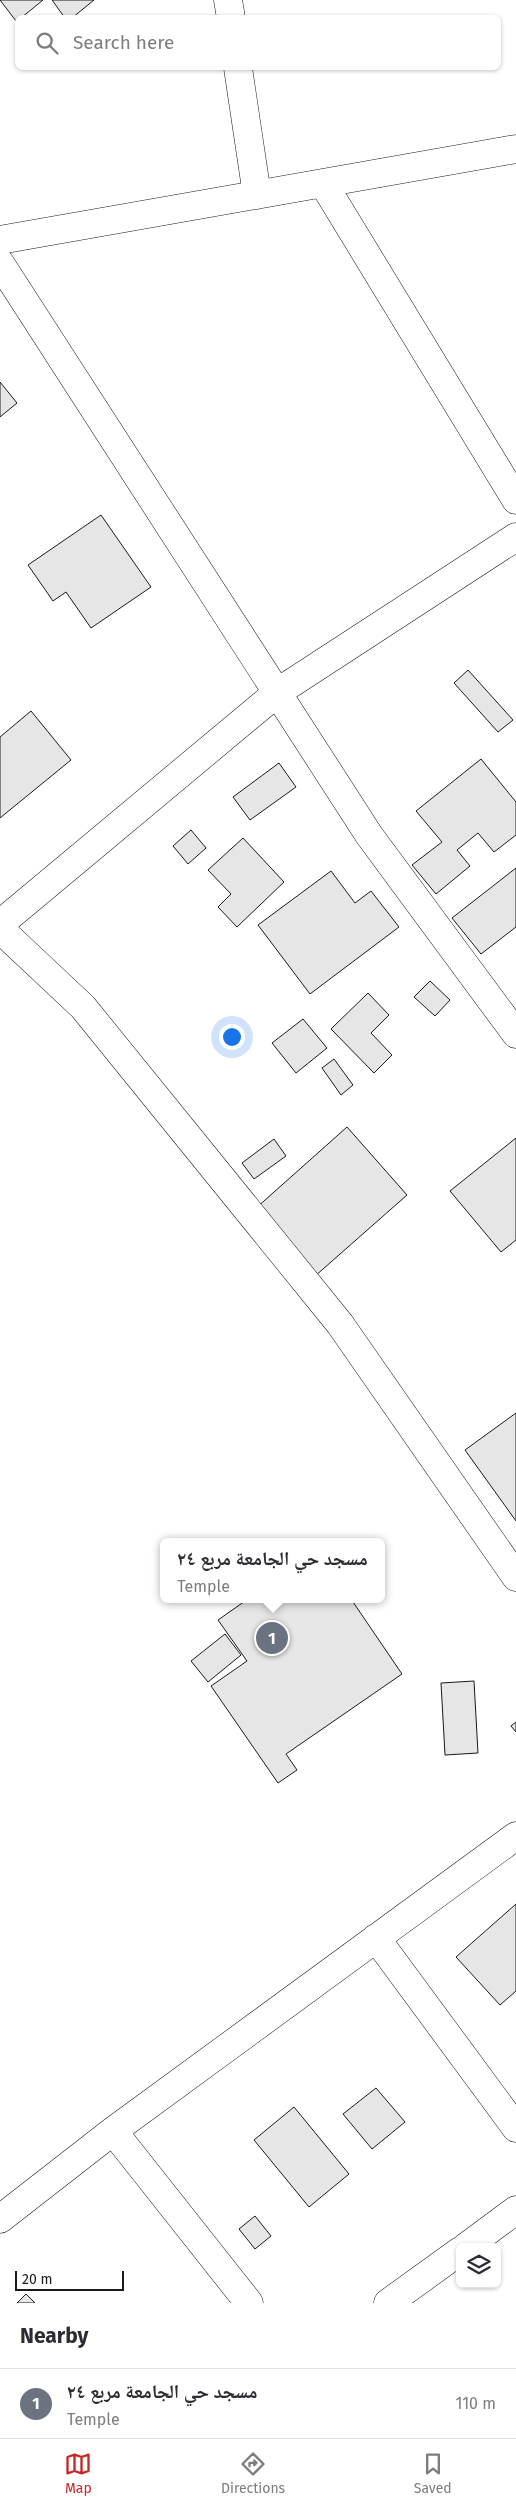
<!DOCTYPE html>
<html lang="en">
<head>
<meta charset="utf-8">
<style>
  body { margin:0; font-family:"Fira Sans","Noto Naskh Arabic",sans-serif; background:#f2f2f3; color:#2b2b33 }
  .controls { position:absolute; right:15px; bottom:15px; display:grid; overflow:hidden; border-radius:8px; box-shadow:0 1px 4px #0004 }
  .controls button { width:45px; height:45px; display:grid; place-items:center; padding:0; border:0; border-bottom:1px solid #e1e1e2; background:#fff; color:#2b2b33; font:25px sans-serif }
  .scale { position:absolute; left:15px; bottom:12px; width:109px; box-sizing:border-box; padding-left:5px; border:2px solid #1a1a1a; border-top:0; font-size:14px; line-height:18px; white-space:nowrap; color:#1a1a1a; -webkit-text-stroke:4px #fff; paint-order:stroke }
  .you { position:absolute; left:231px; top:1036px; width:18px; height:18px; margin:-12px; border:4px solid #fff; border-radius:50%; background:#1a73e8; box-shadow:0 0 0 8px #1a73e833 }
  .badge { display:grid; place-items:center; width:32px; height:32px; border-radius:50%; background:#c62828; color:#fff; font-size:16px; font-weight:700 }
  .pin { position:absolute; translate:-50% -50%; border:2px solid #fff; box-shadow:0 1px 5px #0006 }
  .popup { position:absolute; left:160px; top:1538px; width:225px; height:65px; box-sizing:border-box; display:grid; place-content:center; border-radius:8px; background:#fff; filter:drop-shadow(0 1px 4px #0005); font-size:16px; white-space:nowrap; color:#7c7c81 }
  .popup b { font-size:19px; color:#2b2b33 }
  .popup::after { content:''; position:absolute; left:50%; top:100%; margin-left:-10px; border:10px solid transparent; border-top-color:#fff }
  .list { margin:0; padding:0; list-style:none }
  h2 { display:flex; justify-content:space-between; align-items:center; height:65px; margin:0; padding:0 20px; font-size:21px }
  h2 small { font-size:16px; font-weight:400; color:#7c7c81 }
  .list li { display:grid; grid-template-columns:32px 1fr auto; gap:15px; align-items:center; box-sizing:border-box; height:70px; padding:0 20px; border-top:1px solid #e1e1e2 }
  .list b { display:block; font-size:19px; white-space:nowrap }
  .list p { margin:0; font-size:16px; white-space:nowrap; color:#7c7c81 }
  .list em { font-size:16px; font-style:normal; color:#7c7c81 }
  .icon { flex:none; width:28px; height:28px; fill:none; stroke:currentColor; stroke-width:2; stroke-linecap:round; stroke-linejoin:round }
  .map { position:relative; flex:none; width:516px; height:2303px; overflow:hidden }
  .search { position:absolute; background:#fff; box-shadow:0 1px 4px #0004; left:15px; right:15px; top:15px; height:55px; display:flex; align-items:center; gap:12px; box-sizing:border-box; padding:0 18px; border-radius:8px; color:#7c7c81; font-size:19px }
  .sheet { height:135px; background:#fff }
  nav { display:flex; justify-content:space-around; align-items:center; box-sizing:border-box; height:70px; border-top:1px solid #e1e1e2; background:#fff; font-size:14px; color:#7c7c81 }
  nav a { display:grid; justify-items:center; gap:2px }
  nav .on { color:#c62828 }
  .map>svg:first-child { display:block }
</style>
</head>
<body>
<div class="map">
<svg width="516" height="2303" viewBox="0 0 516 2303">
  <rect width="100%" height="100%" fill="#fff"/>
  <path fill="#e6e6e6" stroke="#1a1a1a" d="M0,0H43L21,18H18L16,21Z
    M52,0H94L72,18H65Z
    M0,382L17,403L0,417Z
    M101,515L151,587L91,628L66,592L53,601L28,565Z
    M468,670L513,720L498,732L454,683Z
    M31,711L71,760L0,818V737Z
    M481,759L516,802V835L494,852L478,833L457,850L470,866L436,894L412,865L442,842L416,811Z
    M279,763L296,787L250,820L233,797Z
    M191,830L206,848L188,864L173,846Z
    M243,838L284,882L237,927L218,907L231,894L208,870Z
    M516,868V927L481,954L452,918Z
    M331,871L355,903L371,891L399,927L310,994L258,925Z
    M430,981L450,1000L435,1016L414,997Z
    M368,993L389,1015L371,1033L392,1055L374,1073L331,1029Z
    M303,1019L327,1048L296,1073L272,1043Z
    M334,1059L353,1085L341,1095L322,1068Z
    M347,1127L407,1195L314,1277L255,1209Z
    M516,1138V1240L501,1252L450,1191Z
    M274,1139L286,1156L254,1179L242,1163Z
    M516,1413V1521L465,1450Z
    M248,1599H351L402,1674L286,1754L297,1770L278,1783L211,1686L247,1661L218,1620Z
    M225,1634L241,1655L208,1682L191,1661Z
    M474,1681L478,1753L445,1755L441,1683Z
    M516,1722V1732L511,1726Z
    M516,1904V1991L500,2005L456,1957Z
    M376,2088L405,2122L372,2149L343,2114Z
    M294,2107L349,2174L309,2207L254,2140Z
    M255,2216L271,2236L255,2249L239,2229Z
    M26,2294L35,2303H17Z"/>
  <g fill="none" stroke-linecap="round" stroke-linejoin="round">
    <defs>
      <path id="minor" d="M228,0L231,18
        M238,68L257,195
        M323,183L516,500
        M0,240L516,149
        M0,263L369,835L516,1034
        M0,924L278,692L516,537
        M0,929L83,1007L340,1324L516,1577
        M376,1938L516,2128
        M113,2131L249,2303
        M0,2219L113,2131L516,1836
        M466,2247L516,2210
        M388,2303L460,2251"/>
    </defs>
    <use href="#minor" stroke="#1a1a1a" stroke-width="29"/>
    <use href="#minor" stroke="#fff" stroke-width="28"/>
  </g>
</svg>
<div class="controls">
<button><svg class="icon" aria-label="layers" viewBox="0 0 24 24"><path d="M12 4l9 5-9 5-9-5zM3 14l9 5 9-5"/></svg></button>
</div>
<div class="scale">20 m</div>
<div class="you"></div>
<div class="pin badge" style="left:272px;top:1638px;background:#6b7280">1</div>
<div class="popup"><b>مسجد حي الجامعة مربع ٢٤</b>Temple</div>
<div class="search"><svg class="icon" aria-label="search" viewBox="0 0 24 24"><circle cx="10" cy="10" r="6"/><path d="M15 15l6 6"/></svg>Search here</div>
</div>
<section class="sheet">
<h2>Nearby<small></small></h2>
<ul class="list">
<li><span class="badge" style="background:#6b7280">1</span><div><b>مسجد حي الجامعة مربع ٢٤</b><p>Temple</p></div><em>110 m</em></li>
</ul>
</section>
<nav>
<a class="on"><svg class="icon" aria-label="map" viewBox="0 0 24 24"><path d="M3 6l6-2 6 2 6-2v14l-6 2-6-2-6 2zM9 4v14M15 6v14"/></svg>Map</a>
<a><svg class="icon" aria-label="directions" viewBox="0 0 24 24"><path d="M12 3l9 9-9 9-9-9zM9 14v-3h6M13 9l2 2-2 2"/></svg>Directions</a>
<a><svg class="icon" aria-label="saved" viewBox="0 0 24 24"><path d="M7 4h10v16l-5-4-5 4z"/></svg>Saved</a>
</nav>
</body>
</html>
